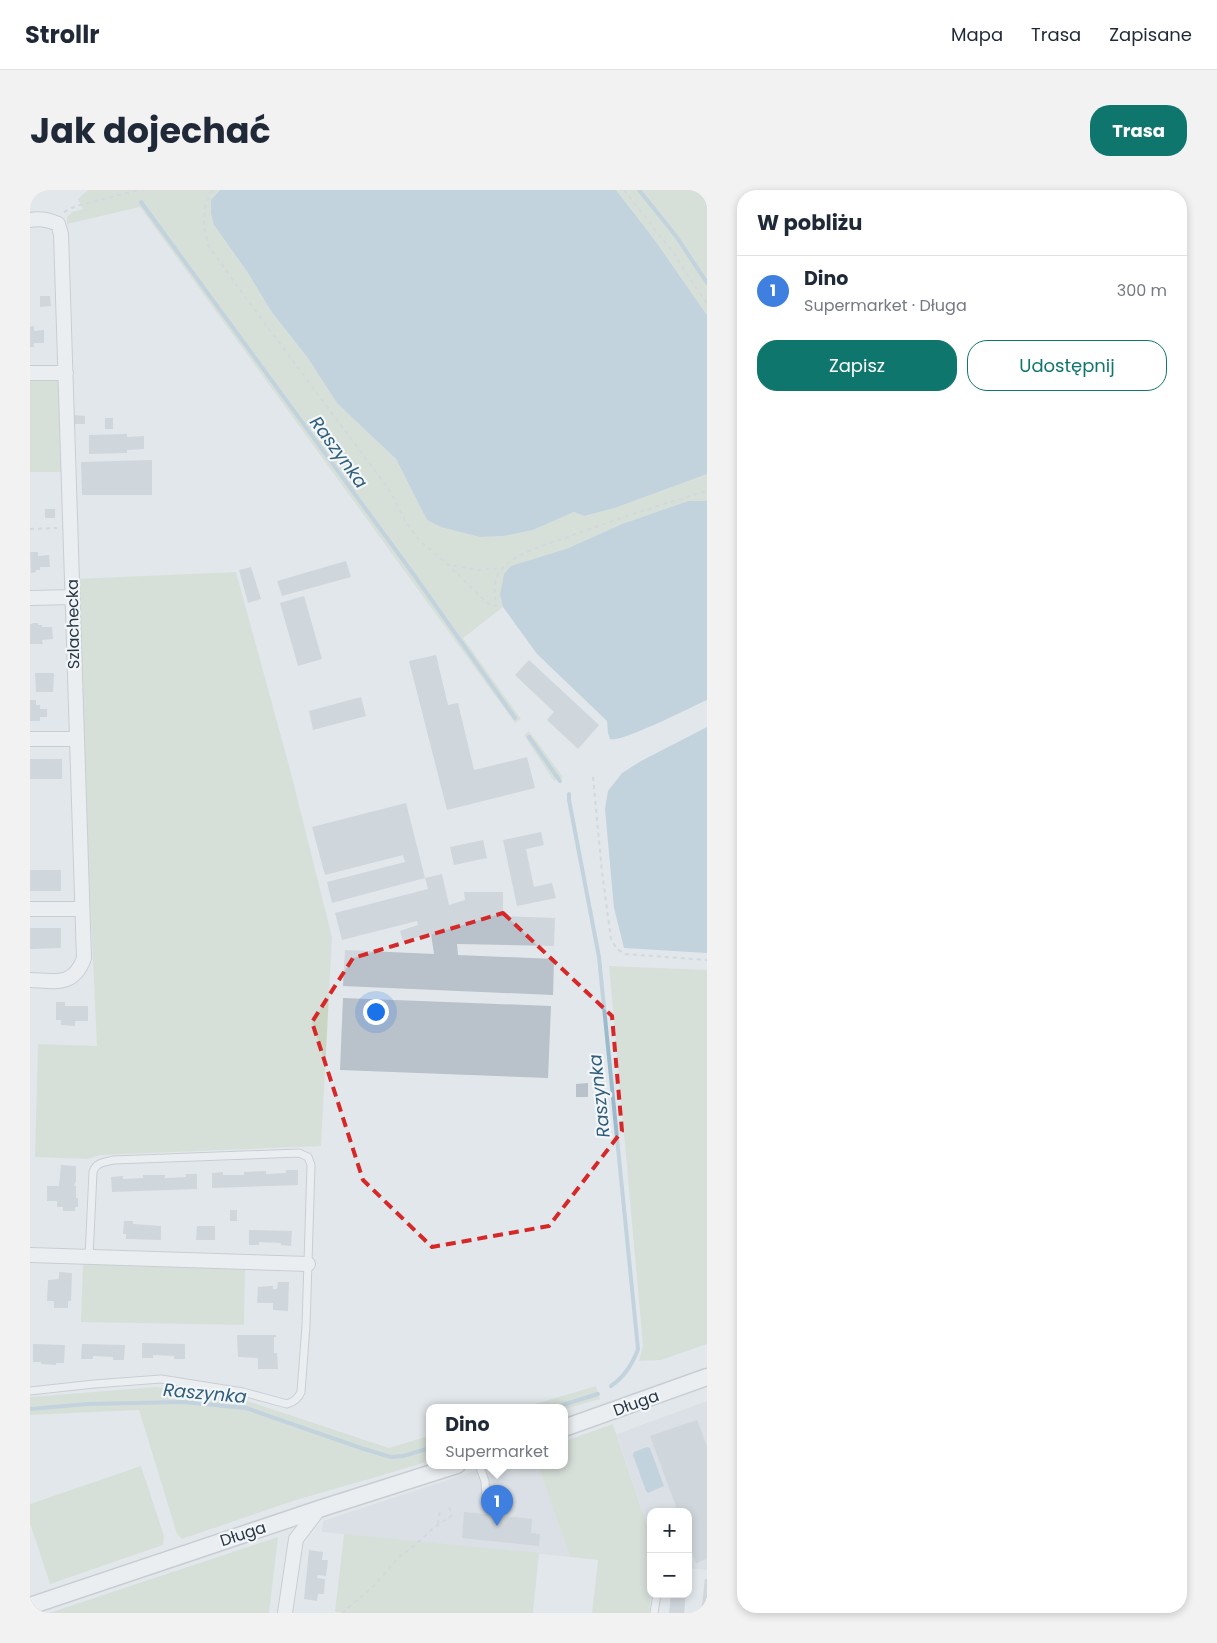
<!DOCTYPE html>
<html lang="pl">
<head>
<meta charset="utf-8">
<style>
  body { margin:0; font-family:Poppins,sans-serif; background:#f2f2f3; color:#1f2937 }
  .controls { position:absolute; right:15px; bottom:15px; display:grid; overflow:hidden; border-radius:10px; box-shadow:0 2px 8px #0003 }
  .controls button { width:45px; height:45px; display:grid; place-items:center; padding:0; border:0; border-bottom:1px solid #e0e1e3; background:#fff; color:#1f2937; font:25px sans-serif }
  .you { position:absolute; left:345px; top:821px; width:18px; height:18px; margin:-12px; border:4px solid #fff; border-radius:50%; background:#1a73e8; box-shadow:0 0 0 8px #1a73e833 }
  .badge { display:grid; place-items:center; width:32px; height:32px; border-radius:50%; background:#0f766e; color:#fff; font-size:16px; font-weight:700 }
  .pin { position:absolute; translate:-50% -41px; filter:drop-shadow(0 1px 2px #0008) }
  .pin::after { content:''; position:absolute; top:26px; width:18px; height:15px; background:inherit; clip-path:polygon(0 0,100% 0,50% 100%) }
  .popup { position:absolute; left:396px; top:1214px; width:142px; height:65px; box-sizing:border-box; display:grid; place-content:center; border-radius:10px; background:#fff; filter:drop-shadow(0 1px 4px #0005); font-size:16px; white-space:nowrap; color:#747a83 }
  .popup b { font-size:19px; color:#1f2937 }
  .popup::after { content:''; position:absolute; left:50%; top:100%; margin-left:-10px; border:10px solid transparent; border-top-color:#fff }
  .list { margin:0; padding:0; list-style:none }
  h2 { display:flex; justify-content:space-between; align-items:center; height:65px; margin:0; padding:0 20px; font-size:21px }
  h2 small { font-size:16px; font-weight:400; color:#747a83 }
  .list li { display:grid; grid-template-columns:32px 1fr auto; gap:15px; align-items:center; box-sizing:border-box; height:70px; padding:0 20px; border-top:1px solid #e0e1e3 }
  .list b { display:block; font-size:19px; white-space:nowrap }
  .list p { margin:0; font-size:16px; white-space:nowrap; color:#747a83 }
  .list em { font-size:16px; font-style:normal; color:#747a83 }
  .actions { display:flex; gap:10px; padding:15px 20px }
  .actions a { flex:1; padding:11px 0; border:1px solid #0f766e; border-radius:20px; text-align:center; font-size:18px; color:#0f766e }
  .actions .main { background:#0f766e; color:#fff }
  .map { position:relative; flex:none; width:677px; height:1423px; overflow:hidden; border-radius:20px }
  header { display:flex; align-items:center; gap:30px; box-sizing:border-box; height:70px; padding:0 25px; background:#fff; border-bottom:1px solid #e0e1e3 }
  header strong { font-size:24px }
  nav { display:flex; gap:28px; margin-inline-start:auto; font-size:18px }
  .intro { display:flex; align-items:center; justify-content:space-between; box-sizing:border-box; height:120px; padding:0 30px }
  h1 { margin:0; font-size:35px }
  .button { padding:12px 22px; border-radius:20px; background:#0f766e; color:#fff; font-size:18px; font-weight:700 }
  main { display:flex; gap:30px; padding:0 30px }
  aside { flex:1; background:#fff; border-radius:20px; box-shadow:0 2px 8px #0003 }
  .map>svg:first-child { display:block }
</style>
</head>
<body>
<header>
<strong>Strollr</strong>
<nav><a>Mapa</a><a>Trasa</a><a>Zapisane</a></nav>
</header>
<div class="intro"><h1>Jak dojechać</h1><a class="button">Trasa</a></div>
<main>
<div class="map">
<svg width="677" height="1423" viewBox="0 0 677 1423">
  <rect width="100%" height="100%" fill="#e2e7eb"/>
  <path fill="#d0d7dd" d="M677,1211V1380L658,1378V1322H621V1347L587,1244Z
    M463,1275H508L540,1367L292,1342L293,1331Z"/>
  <path fill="#cad6c3" d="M58,0H190L187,3L184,35L218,83L241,121L339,243L366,269L397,330L450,347L474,346L503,340L544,322L554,326L585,318L677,284V311H658L592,334L536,359L470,405L473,417L433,448L491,529L485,533L110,17L37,34V27L42,22L53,19L48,9Z
    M586,0H677V125L624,49Z
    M0,186H23L34,192L35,282H0Z
    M206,382L261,583L302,747L291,956L70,965L58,969L5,967L8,854L67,856L45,389Z
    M499,541L533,587L524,591L494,545Z
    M579,776L677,780V1154L631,1170L609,1171L613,1155Z
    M53,1074L215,1078L214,1135L51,1132Z
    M566,1196L570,1209L535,1219L534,1217H495Z
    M126,1197L208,1208L359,1258L399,1246V1271L360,1283L266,1310L152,1349L147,1344L109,1220L0,1225V1207Z
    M583,1234L621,1347V1404L619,1423H562L568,1370L540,1367L508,1275H534L535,1251Z
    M111,1276L134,1346L133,1355L20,1394L0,1333V1314Z
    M314,1344L509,1363L503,1423H316L305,1422Z
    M248,1347L239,1423H19Z"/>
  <path fill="#9bbbcd" d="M190,0H586L624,49L677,125V284L585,318L554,326L544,322L503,340L474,346L450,347L411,337L397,330L366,269L307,213L278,168L241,121L218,83L184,35L181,23V10Z
    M658,311H677V510C661,517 592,553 580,549L578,543L577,531L507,464L473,417L470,405L474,384L481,376L536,359L592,334Z
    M677,537V763L594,758L584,718L575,619L578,601L592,583L611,571Z
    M617,1257L620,1258L634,1296L618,1303L616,1301L603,1265L604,1262Z"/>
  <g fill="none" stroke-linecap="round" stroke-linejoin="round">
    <path stroke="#9bbbcd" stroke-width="4" d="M609,0L646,46L677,93
      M111,12L384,385L485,528
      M499,547L530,591
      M539,604V610L569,767L608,1159C603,1173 594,1187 581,1196
      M526,1217L568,1204
      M0,1219L57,1214L153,1212L216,1218L334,1259L361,1267L373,1266L400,1258"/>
  </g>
  <path fill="#b9c1ca" d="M10,106H20L21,116L10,117Z
    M4,136V141L14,140V153H4V157H0V137Z
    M44,225L55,226V234H44Z
    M75,228H83V239H75Z
    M97,244V247L114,246V259L97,260V263L59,264V245Z
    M122,270V305H52L51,272Z
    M15,319H25V328H15Z
    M0,362H8V366L19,365L20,377H10V380H6V382L1,383Z
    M316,371L321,387L252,406L247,391Z
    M221,377L231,409L218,413L209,380Z
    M274,406L292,469L268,476L250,413Z
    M2,433H8V435H12V437H22L23,449L12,450L13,454H0V434H3Z
    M406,465L418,515L428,513L444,580L497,567L505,598L417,620L379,471Z
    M499,470L569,535L548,559L517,530L524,522L485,485Z
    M5,483H24L23,502H6Z
    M331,507L336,526L283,540L279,521Z
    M0,510H6V515H10V519H17V527H10V531H0Z
    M0,569H32V589H0Z
    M376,613L395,688L302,713L297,692L375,672L373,665L295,685L282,637Z
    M511,642L514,655L496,659L504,697L522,693L526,708L487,716L473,650Z
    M453,650L457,668L424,675L420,657Z
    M0,680H31V701H0Z
    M412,684L419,715L435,710L434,702H473V726L525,728L524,756L427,754L428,765L524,769L523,805L313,796L315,760L404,764L401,744L373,751L370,741L388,735L387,731L312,750L305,723L398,699L395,688Z
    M0,738H31V758L0,759Z
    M313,808L521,816L518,888L310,880Z
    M26,812H35V816H58V831H45V836L31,835V830H26Z
    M558,893V907H546V894Z
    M31,975L46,976V991L44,996H46V1008H48V1017H45V1021H33V1017H27V1011H17V996H29Z
    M256,980H268V995L182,998V983L193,982V985H214V982L236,981V984L256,983Z
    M156,984H167V999L82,1002L81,987L93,986V989L113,988V985H135V988L156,987Z
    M200,1020H207V1031H200Z
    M94,1031H103V1034L131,1036V1050L96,1049V1044H93Z
    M167,1036H185V1050H166Z
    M219,1040L262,1041L261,1056L251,1055V1053L229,1052V1055H219Z
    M29,1082L42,1083L41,1111H38V1118H24V1111H17L18,1090L29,1089Z
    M248,1092H259L258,1121L243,1120V1113H227L228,1097L243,1096V1099H247Z
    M207,1145H246V1147H244V1163H247L248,1179H228V1169L227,1168L208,1167Z
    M112,1153L155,1154V1169H144V1166L123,1165V1168H112Z
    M3,1154L35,1155L34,1173H26V1175L11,1174V1172H3Z
    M52,1154L95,1155L94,1170H83V1167L63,1166V1169H51Z
    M667,1230L677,1256V1369L666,1373L658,1351V1322H648L620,1246Z
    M434,1322L502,1329L501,1343L510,1344L509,1356L432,1348Z
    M279,1360L293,1362L292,1370H298L296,1386L288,1385L287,1388L295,1389L294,1404H288L287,1411L274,1409Z
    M675,1389H677V1423H671Z
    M641,1404H656L654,1423H639Z"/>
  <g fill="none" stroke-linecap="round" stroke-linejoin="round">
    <defs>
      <path id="service" d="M0,1201L64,1194L131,1189L213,1202L257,1214C264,1212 268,1209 271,1202L276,1136L281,975L278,967L269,963L84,970C75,972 66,972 63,982L59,1067
        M449,1275L455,1291L456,1308
        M624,1423L627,1404"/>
      <path id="minor" d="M0,30C10,28 19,30 28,34L31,44C39,286 46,527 54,768C44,797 25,791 0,790
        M0,183H36
        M0,408L42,407
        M0,549H46
        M0,719H52
        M0,1065L278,1074
        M255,1423L266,1349L289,1319"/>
      <path id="tertiary" d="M534,1238L677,1187
        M0,1416L289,1319L427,1275"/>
    </defs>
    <use href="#service" stroke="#a7afb6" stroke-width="9"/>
    <use href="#minor" stroke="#a7afb6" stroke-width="16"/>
    <use href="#tertiary" stroke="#a7afb6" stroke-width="19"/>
    <path stroke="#c0c5ca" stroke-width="2" stroke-dasharray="4 4" stroke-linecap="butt" d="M182,0L175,17L174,36L178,55L207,96L360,301L376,332L389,350L415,372L454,410L462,416H466C465,404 462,391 471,380C487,361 520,354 543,345C587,329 632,314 677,301
      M594,0L642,61L677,114
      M34,22L46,16L109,0
      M0,339L27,338
      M416,374L448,380L473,378
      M563,587L572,682L581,749L587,759L595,764L677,770
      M408,1334L410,1319
      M312,1423L344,1396L369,1367L384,1356L401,1340L421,1326L422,1324L419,1317"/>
    <use href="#service" stroke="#f5f7f9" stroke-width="7"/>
    <use href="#minor" stroke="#f5f7f9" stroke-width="14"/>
    <use href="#tertiary" stroke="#f5f7f9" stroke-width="16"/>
  </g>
  <path d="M0 0H677V1423H0ZM473,723L582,826L592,941L519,1036L402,1057L333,990L282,832L323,768Z" fill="#e2e7eb" fill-opacity=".55" fill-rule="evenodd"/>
  <path fill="none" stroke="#d62828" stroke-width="4" stroke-dasharray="10 6" stroke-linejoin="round" d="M473,723L582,826L592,941L519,1036L402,1057L333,990L282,832L323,768Z"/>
  <g text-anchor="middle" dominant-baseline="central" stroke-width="4.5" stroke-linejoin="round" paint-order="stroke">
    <g font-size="16" fill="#293745" stroke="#f2f6f8">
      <text transform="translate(43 434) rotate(-91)">Szlachecka</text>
      <text transform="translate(606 1213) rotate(-20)">Długa</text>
      <text transform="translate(213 1344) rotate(-18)">Długa</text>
    </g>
    <g font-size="18" font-style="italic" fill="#305d7b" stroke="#f2f6f8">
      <text transform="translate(309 262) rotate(54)">Raszynka</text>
      <text transform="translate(569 906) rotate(-96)">Raszynka</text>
      <text transform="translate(175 1203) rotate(5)">Raszynka</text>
    </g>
  </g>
</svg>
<div class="controls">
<button>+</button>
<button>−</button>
</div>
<div class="you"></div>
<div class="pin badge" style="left:467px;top:1336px;background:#3f7fe0">1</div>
<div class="popup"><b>Dino</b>Supermarket</div>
</div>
<aside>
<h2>W pobliżu<small></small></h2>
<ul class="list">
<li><span class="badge" style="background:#3f7fe0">1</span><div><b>Dino</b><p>Supermarket · Długa</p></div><em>300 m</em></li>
</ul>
<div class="actions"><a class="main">Zapisz</a><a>Udostępnij</a></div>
</aside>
</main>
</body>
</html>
